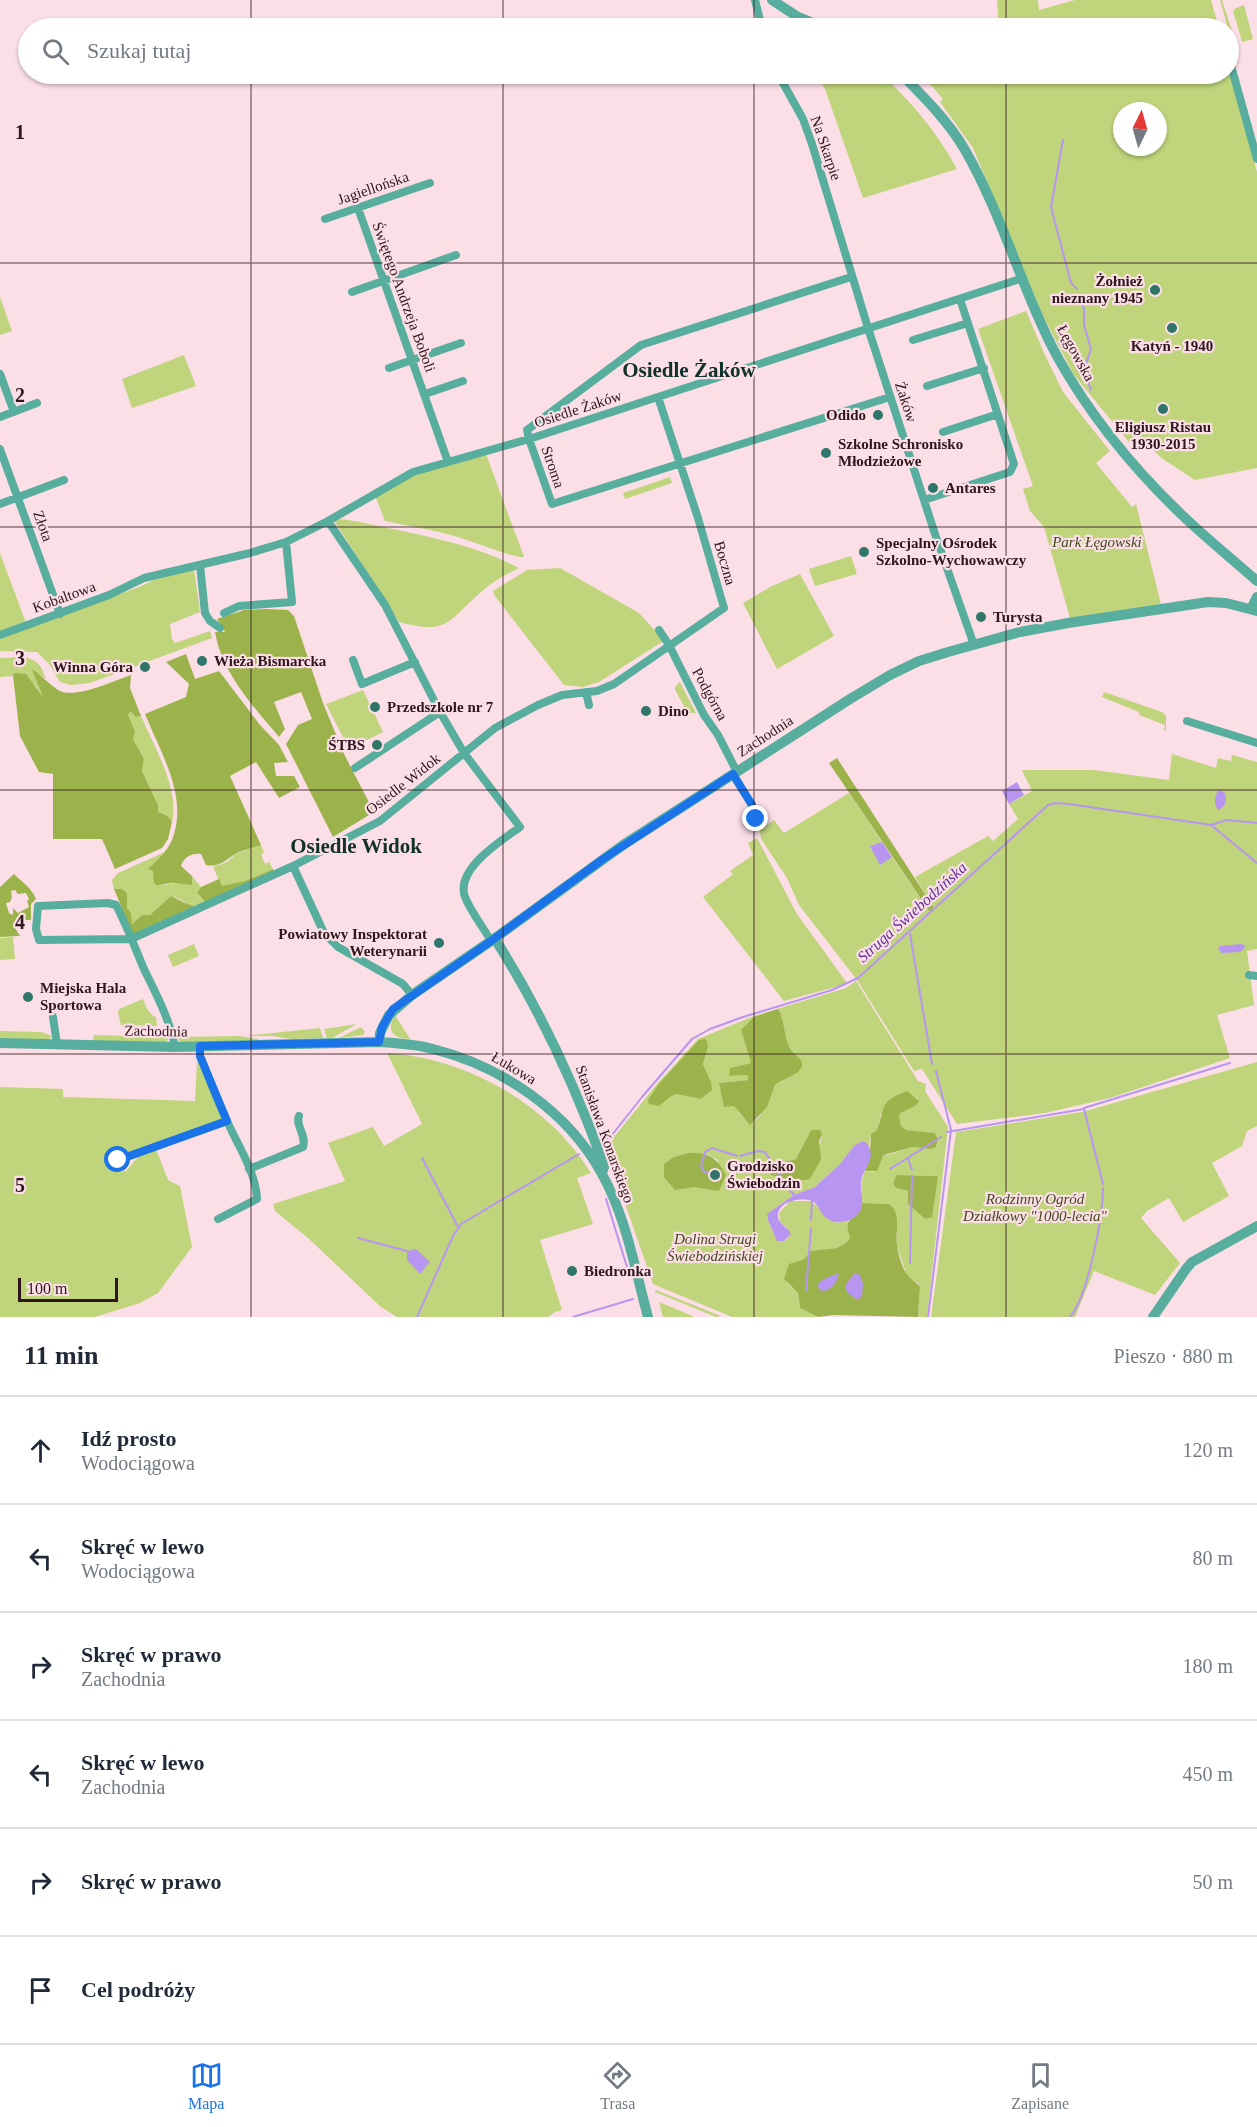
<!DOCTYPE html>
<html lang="pl">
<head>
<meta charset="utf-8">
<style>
  body { margin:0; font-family:Georgia,serif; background:#f6f6f7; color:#1f2937 }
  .compass { position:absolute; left:1113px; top:102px; width:54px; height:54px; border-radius:50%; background:#fff; box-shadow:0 2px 4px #0004; rotate:5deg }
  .scale { position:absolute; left:18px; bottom:15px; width:100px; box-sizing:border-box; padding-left:6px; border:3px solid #2f151d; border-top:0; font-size:16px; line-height:21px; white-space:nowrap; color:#2f151d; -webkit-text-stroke:4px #fcdfe6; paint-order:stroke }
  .stop { position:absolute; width:18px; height:18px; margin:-14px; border:4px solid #1a73e8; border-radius:50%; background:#fff }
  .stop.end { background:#1a73e8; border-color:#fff; box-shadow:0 2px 6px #0008 }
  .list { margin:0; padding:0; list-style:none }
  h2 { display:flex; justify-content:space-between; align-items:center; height:78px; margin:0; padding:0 24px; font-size:26px }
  h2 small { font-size:20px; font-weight:400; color:#747a83 }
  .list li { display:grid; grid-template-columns:39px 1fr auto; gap:18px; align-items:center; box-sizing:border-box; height:108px; padding:0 24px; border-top:2px solid #e0e1e3 }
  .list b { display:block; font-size:22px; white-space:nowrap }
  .list p { margin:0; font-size:20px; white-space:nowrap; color:#747a83 }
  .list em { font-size:20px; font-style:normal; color:#747a83 }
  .icon { flex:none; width:33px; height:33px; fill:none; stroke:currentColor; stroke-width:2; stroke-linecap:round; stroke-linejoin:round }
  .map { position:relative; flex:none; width:1257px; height:1317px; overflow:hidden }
  .search { position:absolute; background:#fff; box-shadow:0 2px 4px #0004; left:18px; right:18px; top:18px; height:66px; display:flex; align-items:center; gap:15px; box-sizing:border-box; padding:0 21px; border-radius:33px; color:#747a83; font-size:22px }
  .sheet { height:726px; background:#fff }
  nav { display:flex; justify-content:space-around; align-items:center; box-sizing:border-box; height:84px; border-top:2px solid #e0e1e3; background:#fff; font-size:16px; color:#747a83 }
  nav a { display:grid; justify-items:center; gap:3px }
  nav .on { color:#1a73e8 }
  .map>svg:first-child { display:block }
</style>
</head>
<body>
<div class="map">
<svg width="1257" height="1317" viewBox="0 0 1257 1317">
  <rect width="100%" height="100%" fill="#fcdfe6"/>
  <path fill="#bfd47b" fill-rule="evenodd" d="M997,0H1038L1039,10L1075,0H1211L1219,28H999Z
    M1220,0H1222L1239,53L1236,57Z
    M1244,5L1253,39L1242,42L1233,11L1236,8Z
    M1229,66L1257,172V468L1195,480L1163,459L1137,436L1129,442L1074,375L1042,314L973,148L940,102L943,99L921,74H1228ZM1122,111H1158V147H1122Z
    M816,74H882C912,103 937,132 957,169L863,198L825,89Z
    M0,297L12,331L0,335Z
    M1026,311L1045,355L1063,392L1110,451L1096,463L1132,507L1136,504L1161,604L1070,618L1044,527L1030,511L1023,489L1033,486L978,329Z
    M184,355L196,386L132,408L122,379Z
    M486,454L524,557C514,558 471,541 458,537C434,530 409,526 385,521L374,493L412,469Z
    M670,477L672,483L625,499L623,493Z
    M333,519C347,519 360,522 374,525C424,536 474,544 519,568C505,575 492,582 480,593C447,622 448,635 399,622Z
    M0,553L26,623L0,633Z
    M851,556L857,574L815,586L809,569Z
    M560,568L639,613L661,637L662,642L599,682L583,687L564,685L494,595L493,591L527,570Z
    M194,569L200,612L170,624L172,639L175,643L210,631L212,638L90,683L71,685L60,682L50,665L37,652L0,651V638L6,636L139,587L156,579Z
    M800,574L834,636L777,669L743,603L772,586Z
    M23,657C38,660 41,665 46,679L33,670L44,699L35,685L15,673L13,676L0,677V658Z
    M680,682L696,713H688L675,690V687Z
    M363,690L383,732L349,749L326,704Z
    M1104,692L1162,712L1166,716V731L1164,730L1165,725L1139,715V712L1102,697Z
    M130,711L136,717L141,716C154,746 180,790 172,822L168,816L158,812V805L142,771L144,759L133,739L127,715Z
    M1172,754L1216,768L1218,758L1231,761L1232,755L1257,762V949L1247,951L1254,1005L1217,1015L1230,1058L1110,1098L1045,1113L957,1124L922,1069L914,1071L857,980L799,905L787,878L761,839L760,830L774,820L784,833L849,793L882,842L870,846L880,864L892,857L930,912L934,908L915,877L988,836L993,841L1018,819L1009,804L1032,791L1022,770H1094L1169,780Z
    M757,838L797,914L847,983L843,985L784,1001L703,897L733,874L730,871L753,855L748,843Z
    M261,845L264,852L261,855L265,864L269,862L273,869L245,881L222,887L213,867L227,862L236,854Z
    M165,852L149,869L153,871L154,876L164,885C173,882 182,885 192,884V876L201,887L197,894L206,903C188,910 186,900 171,896L150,915H142L132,924L127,908V893L122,889H114L112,880L118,873Z
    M13,937L15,959L0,960V938Z
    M194,944L199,956L173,967L168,955Z
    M856,981L918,1081L926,1084L925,1091L948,1127L927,1317H918L920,1287L918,1283L907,1276L897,1246V1227L889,1204L862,1203C862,1191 860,1181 865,1171L874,1172L883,1156L913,1147L930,1149L936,1147L938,1142L935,1133L906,1130L901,1127L899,1115L918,1099L911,1096L909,1093L881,1114L877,1130L871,1134L869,1146L862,1141L854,1146L840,1164L815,1187L794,1195L769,1213L767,1217L775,1237L784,1241L789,1237L787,1228L780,1222L779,1213L790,1201H811L836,1223L848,1221L847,1226L850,1238C840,1251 826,1250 811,1251L803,1260L798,1263L787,1283L798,1293L800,1308L818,1317H732L653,1284L604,1143L614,1137L657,1084L698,1039L754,1016L846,988ZM778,1009C786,1021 783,1039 792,1051C795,1056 803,1058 802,1066C801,1074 782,1081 775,1085C769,1100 764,1116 750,1124L740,1114L719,1083L748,1080V1075L729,1076L730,1068L751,1063L741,1030ZM708,1047L703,1064L711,1082L701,1099L676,1094L670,1097ZM811,1130L822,1135L819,1148L787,1179L780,1178L774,1164L796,1159ZM688,1153L707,1154L718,1160L719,1191L704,1187H686L674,1157ZM896,1175L938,1176L925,1219L908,1204V1191L896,1188L893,1184Z
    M143,999L147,1009L153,1016L156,1017L157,1026L121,1025L118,1013L119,1009Z
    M395,1015L410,1039C392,1039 386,1030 395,1015Z
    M357,1024L332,1038H327L324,1029Z
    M361,1027L365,1032L363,1035L339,1038Z
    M320,1028L323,1038L290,1039L273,1036H244Z
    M0,1031L41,1032L52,1036L48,1040H0Z
    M94,1035L167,1037L168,1039L166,1043L93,1041Z
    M240,1036L258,1039L257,1041L180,1042L177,1037Z
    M387,1053C467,1058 548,1104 591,1173L577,1178L593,1224L540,1240L562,1310L555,1312L548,1317H397L381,1307L308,1238L275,1211L273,1204L345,1181L328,1143L373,1127L384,1146L422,1124Z
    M197,1061L223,1113L222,1120L116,1163L119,1172L126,1171L138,1157L156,1149L168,1180L180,1186L192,1247L158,1293L140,1303L95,1317H0V1087L63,1089V1097L195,1101Z
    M1257,1062V1126L1247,1131L1242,1146L1212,1163L1229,1196L1183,1222L1169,1198L1147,1211L1141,1218L1180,1263L1155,1295L1094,1271L1075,1317H931L956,1132L1082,1112Z
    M656,1289V1290L721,1316L716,1317L655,1292Z
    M659,1302L695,1317H663Z"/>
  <path fill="#9cb34b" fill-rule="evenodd" d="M266,609L288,610L294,616L323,703L344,754L374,812L333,837L286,744L298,725L312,719L301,692L274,702L285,729L279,737C253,706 222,673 215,632H225L217,619L244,610Z
    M186,654L195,679L219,671L260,725L279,745L288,762L274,763L276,776H294L300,787L279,798L256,762L230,776L261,845C253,848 244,850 237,853C226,859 220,868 206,865L201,854C192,853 184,857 181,866L192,876V885L172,883L157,885L154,883L153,871L148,869C156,861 167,852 172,840C189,797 161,754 145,714L186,697L189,684L166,662Z
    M32,669C41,675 49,684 58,690C74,700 113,681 131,675L130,688L141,716L136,717L130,711L128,715L135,732L133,739L144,759L142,771L158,805V812L168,816L172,822L168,839L162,848L115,869L102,839H53V774L39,772L20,736L13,676L14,673L26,674L43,697Z
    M837,758L934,908L930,912L829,763Z
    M273,869L274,872L206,903L197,893L201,887L219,879L222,886L245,881Z
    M14,874C24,884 30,886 36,899L31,904V920H22L15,928L20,936L0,937V887ZM15,890L18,894L26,893L29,899L27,901L29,907L18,913L13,908V915L9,913L6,903L10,902L12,897L11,891Z
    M114,889H122L127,893V908L131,913L132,924L142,915H150L171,896L185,903L197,907L133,935Z
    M778,1009C786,1021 783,1039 792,1051C795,1056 803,1058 802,1066C801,1074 782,1080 775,1085L767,1107L750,1125L734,1106L724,1107L719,1083L748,1080V1075L729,1076L730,1068L751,1063L741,1030L754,1017Z
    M705,1039L707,1041L708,1047L703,1064L711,1082L712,1090L701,1099L676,1094L670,1097L659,1106L649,1104L648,1100L658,1085L699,1040Z
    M907,1091L919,1101C916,1109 905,1108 899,1115L901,1126L906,1130L935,1133L938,1140L936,1147L930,1149L913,1147L887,1154L883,1156L877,1171H865C871,1158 870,1148 871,1134L877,1130C886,1105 879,1102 907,1091Z
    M811,1130H820L822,1135L819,1141L821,1159L810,1179C798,1182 782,1179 771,1175L770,1168L774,1164L796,1159Z
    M688,1153C710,1152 716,1157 726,1175L719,1191L694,1187L675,1190L664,1177V1164L674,1157Z
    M896,1175L938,1176L932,1217L925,1219L908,1204V1191L896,1188L893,1184Z
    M862,1203L889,1204C902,1213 895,1232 897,1245C898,1254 903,1271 909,1277C913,1281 917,1282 920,1287L918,1317L834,1315L818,1317L800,1308L798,1293L784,1279L789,1264L803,1260L811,1251C826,1248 840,1252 850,1238C849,1233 846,1227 848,1223C851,1216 858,1217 862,1203Z"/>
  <path fill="#b795f1" d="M1017,782L1024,795L1009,804L1002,791Z
    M1218,790L1224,792C1228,799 1226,807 1218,810C1213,803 1215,797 1218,790Z
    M882,842L892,857L880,865L870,846Z
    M1242,944L1245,946L1244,949L1240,952L1222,953L1218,949L1220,946Z
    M862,1141L867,1143C876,1156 867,1165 862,1177C858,1189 868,1206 856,1216C846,1224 832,1225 823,1215C819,1210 818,1204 812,1201C801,1197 778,1201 778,1216C778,1224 788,1227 791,1234L784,1241H777L768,1220L767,1214L794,1195L815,1187L840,1164L854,1146Z
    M416,1249L430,1262L420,1274L407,1260V1251Z
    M839,1273C837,1282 831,1294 819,1290L818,1284L824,1279Z
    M855,1273L860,1275L863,1284L862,1296L857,1300L847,1292L845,1285Z"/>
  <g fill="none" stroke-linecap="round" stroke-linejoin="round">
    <path stroke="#b795f1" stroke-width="2" d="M1063,140L1051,207L1071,283L1077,289
      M1081,302L1084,309V325L1091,349L1084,370L1091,390
      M1211,825L1227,820L1257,823
      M910,934L932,1064
      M1084,1108L1230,1063
      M947,1132L1084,1109L1103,1184
      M603,1142L612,1135L642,1097L692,1039L710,1029L743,1017L832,990L858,978L1048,805L1055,803L1069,804L1211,825L1257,863
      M740,1156L758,1151L765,1152L788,1188
      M422,1158L458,1227
      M908,1158L912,1170
      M702,1163L705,1152L712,1148L737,1156
      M701,1165L704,1172L709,1173
      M890,1169L941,1137
      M788,1188L794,1195
      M606,1199L627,1267
      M811,1220L812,1201
      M358,1238L407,1251
      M910,1263L912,1176
      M806,1290L811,1228
      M417,1317L453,1236L461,1224L579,1154
      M573,1317L633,1299
      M928,1317L951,1130L936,1071
      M1070,1317C1088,1296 1103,1216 1103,1188"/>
    <path stroke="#58ae9e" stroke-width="8" d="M755,0L762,28
      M1230,62L1257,159
      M778,74L803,119L812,144L868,328L935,534L974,645
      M358,208L448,462
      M325,219L430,183
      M851,277L641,345L527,430L529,439L552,504L890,397
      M352,292L456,255
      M913,340L968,323
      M389,368L461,343
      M0,374L14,412
      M927,386L984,368
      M425,394L463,381
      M0,417L37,403
      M943,432L998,414
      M0,449L60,614
      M924,500L1010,472L1014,464L960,299
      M0,504L64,480
      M328,521L413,472L529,439L1023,278
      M200,565L205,613L210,621L220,628
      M224,613L239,606L292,602L286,542
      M659,630L669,645L704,715L718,735L737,772
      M0,635L109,595L144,578L250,553L286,542L328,521L385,605L440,712L464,753L520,827C501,841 455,869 465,897C471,912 483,927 491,941
      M353,660L362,684L415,662
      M586,692L589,705
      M1187,721L1257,743
      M355,768L440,712
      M733,775L752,805L756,819
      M1249,975L1257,976
      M412,995L403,984L338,947L324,933L293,866L380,821L495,728L538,705L562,695L597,691L614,684L724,608L698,518L658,397
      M53,1017L57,1044
      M200,1046V1056C209,1078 217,1100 227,1121C238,1146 256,1172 257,1199L218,1219
      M175,1047C170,1020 156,994 144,969C135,948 127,926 116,905L108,903L38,906L36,929L39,940L131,939L293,866
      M118,1160L227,1121
      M249,1169L303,1147C307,1135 295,1126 299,1116"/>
    <path stroke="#58ae9e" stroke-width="10" d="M772,0L798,17L825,28
      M901,74C924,97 949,122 965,150C1003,216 1022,291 1058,358C1090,415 1135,470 1182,515C1206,538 1232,559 1257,581
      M1251,609L1257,597
      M495,939C539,1008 574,1083 602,1160L604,1167L602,1173
      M379,1042L380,1033L389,1015L412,995L491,941L623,845L850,699L890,675L919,661L948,652L1020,632L1068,623L1208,602L1226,603L1257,611
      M0,1043L175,1047L379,1042C397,1043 415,1044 433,1049C501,1066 568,1111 602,1174C626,1217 635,1269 648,1317
      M1153,1317L1186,1269L1192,1262L1257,1226"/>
  </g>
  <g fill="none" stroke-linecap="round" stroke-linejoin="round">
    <path stroke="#1a73e8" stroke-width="8" d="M118,1160L227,1121L200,1056V1046L379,1042L382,1027L393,1009L491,941L603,859L733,774L752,805L756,819"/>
  </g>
  <path fill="none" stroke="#2f151d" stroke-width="1.5" stroke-opacity="0.55" d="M251,0V28M503,0V28M754,0V28M1006,0V28M251,74V1317M503,74V1317M754,74V1317M1006,74V1317M0,263H1257M0,527H1257M0,790H1257M0,1054H1257"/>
  <g fill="#307569" stroke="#fcdfe6" stroke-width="2">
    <circle cx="1155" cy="290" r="6"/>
    <circle cx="1172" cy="328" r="6"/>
    <circle cx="1163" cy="409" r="6"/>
    <circle cx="878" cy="415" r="6"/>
    <circle cx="826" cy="453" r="6"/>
    <circle cx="933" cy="488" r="6"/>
    <circle cx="864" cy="552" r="6"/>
    <circle cx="981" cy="617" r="6"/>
    <circle cx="202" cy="661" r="6"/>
    <circle cx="145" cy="667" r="6"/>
    <circle cx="375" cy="707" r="6"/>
    <circle cx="646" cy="711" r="6"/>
    <circle cx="377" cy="745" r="6"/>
    <circle cx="439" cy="943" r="6"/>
    <circle cx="28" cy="997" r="6"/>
    <circle cx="715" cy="1175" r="6"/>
    <circle cx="572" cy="1271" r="6"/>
  </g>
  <g text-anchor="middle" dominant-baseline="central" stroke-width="4.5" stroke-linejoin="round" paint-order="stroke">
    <g font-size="15" fill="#2f151d" stroke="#fcdfe6">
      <text transform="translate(826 148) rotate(71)">Na Skarpie</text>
      <text transform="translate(373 188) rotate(-19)">Jagiellońska</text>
      <text transform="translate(404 297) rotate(70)">Świętego Andrzeja Boboli</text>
      <text transform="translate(1076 353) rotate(61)">Łęgowska</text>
      <text transform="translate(906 402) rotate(72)">Żaków</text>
      <text transform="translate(578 409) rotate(-18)">Osiedle Żaków</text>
      <text transform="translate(553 467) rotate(71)">Stroma</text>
      <text transform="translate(43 526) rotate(70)">Złota</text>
      <text transform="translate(725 563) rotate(74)">Boczna</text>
      <text transform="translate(64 597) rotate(-20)">Kobaltowa</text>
      <text transform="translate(710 694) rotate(61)">Podgórna</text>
      <text transform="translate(765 736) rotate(-33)">Zachodnia</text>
      <text transform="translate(403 784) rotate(-38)">Osiedle Widok</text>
      <text transform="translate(156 1031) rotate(1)">Zachodnia</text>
      <text transform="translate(514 1068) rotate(31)">Łukowa</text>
      <text transform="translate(605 1134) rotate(70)">Stanisława Konarskiego</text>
    </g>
    <g font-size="15" font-weight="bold" fill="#2f151d" stroke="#fcdfe6" text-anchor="start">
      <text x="1143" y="281" text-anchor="end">Żołnież<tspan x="1143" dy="17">nieznany 1945</tspan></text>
      <text x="1172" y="346" text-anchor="middle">Katyń - 1940</text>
      <text x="866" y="415" text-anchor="end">Odido</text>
      <text x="1163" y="427" text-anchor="middle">Eligiusz Ristau<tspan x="1163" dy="17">1930-2015</tspan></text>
      <text x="838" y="444">Szkolne Schronisko<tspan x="838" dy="17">Młodzieżowe</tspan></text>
      <text x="945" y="488">Antares</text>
      <text x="876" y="543">Specjalny Ośrodek<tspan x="876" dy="17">Szkolno-Wychowawczy</tspan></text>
      <text x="993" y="617">Turysta</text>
      <text x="214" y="661">Wieża Bismarcka</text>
      <text x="133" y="667" text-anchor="end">Winna Góra</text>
      <text x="387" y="707">Przedszkole nr 7</text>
      <text x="658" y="711">Dino</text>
      <text x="365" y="745" text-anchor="end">ŚTBS</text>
      <text x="427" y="934" text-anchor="end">Powiatowy Inspektorat<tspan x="427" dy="17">Weterynarii</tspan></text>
      <text x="40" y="988">Miejska Hala<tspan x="40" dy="17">Sportowa</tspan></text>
      <text x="727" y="1166">Grodzisko<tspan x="727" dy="17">Świebodzin</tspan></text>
      <text x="584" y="1271">Biedronka</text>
    </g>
    <g font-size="15" font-style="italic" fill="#3f481e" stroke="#fcdfe6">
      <text x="1097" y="542">Park Łęgowski</text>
      <text x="1035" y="1199">Rodzinny Ogród<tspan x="1035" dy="17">Działkowy "1000-lecia"</tspan></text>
      <text x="715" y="1239">Dolina Strugi<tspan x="715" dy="17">Świebodzińskiej</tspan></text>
    </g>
    <g font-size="16" font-style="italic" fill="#60319a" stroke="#fcdfe6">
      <text transform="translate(912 912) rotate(-42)">Struga Świebodzińska</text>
    </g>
    <g font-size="21" font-weight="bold" fill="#0f302b" stroke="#fcdfe6">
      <text x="689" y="370">Osiedle Żaków</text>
      <text x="356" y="846">Osiedle Widok</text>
    </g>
  </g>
  <g font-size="20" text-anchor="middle" font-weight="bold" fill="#2f151d" stroke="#fcdfe6" stroke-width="4.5" stroke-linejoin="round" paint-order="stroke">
    <text x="20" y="139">1</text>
    <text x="20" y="402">2</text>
    <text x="20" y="665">3</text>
    <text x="20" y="929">4</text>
    <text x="20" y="1192">5</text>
  </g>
</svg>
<svg class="compass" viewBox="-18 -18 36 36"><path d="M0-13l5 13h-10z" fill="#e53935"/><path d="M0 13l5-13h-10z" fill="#747a83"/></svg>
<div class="scale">100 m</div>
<div class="stop" style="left:118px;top:1160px"></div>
<div class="stop end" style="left:756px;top:819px"></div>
<div class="search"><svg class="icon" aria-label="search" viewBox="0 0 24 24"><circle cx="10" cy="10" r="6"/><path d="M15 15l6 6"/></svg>Szukaj tutaj</div>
</div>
<section class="sheet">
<h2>11 min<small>Pieszo · 880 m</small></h2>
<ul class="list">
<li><svg class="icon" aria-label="ahead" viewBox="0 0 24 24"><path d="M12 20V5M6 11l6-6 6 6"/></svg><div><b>Idź prosto</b><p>Wodociągowa</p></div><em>120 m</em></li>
<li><svg class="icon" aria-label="left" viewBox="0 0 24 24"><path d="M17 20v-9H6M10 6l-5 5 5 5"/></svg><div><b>Skręć w lewo</b><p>Wodociągowa</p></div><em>80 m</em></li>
<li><svg class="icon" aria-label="right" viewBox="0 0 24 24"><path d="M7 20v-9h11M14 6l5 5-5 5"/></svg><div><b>Skręć w prawo</b><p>Zachodnia</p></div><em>180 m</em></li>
<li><svg class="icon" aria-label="left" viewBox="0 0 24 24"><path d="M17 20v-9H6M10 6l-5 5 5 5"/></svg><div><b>Skręć w lewo</b><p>Zachodnia</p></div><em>450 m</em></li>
<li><svg class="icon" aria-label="right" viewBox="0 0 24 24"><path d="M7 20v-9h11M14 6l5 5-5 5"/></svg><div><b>Skręć w prawo</b></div><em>50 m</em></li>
<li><svg class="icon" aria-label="arrive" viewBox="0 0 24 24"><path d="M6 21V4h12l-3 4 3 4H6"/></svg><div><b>Cel podróży</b></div></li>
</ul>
</section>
<nav>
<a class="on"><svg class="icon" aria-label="map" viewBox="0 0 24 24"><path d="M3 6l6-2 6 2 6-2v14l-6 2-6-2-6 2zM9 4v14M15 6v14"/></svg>Mapa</a>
<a><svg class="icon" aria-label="directions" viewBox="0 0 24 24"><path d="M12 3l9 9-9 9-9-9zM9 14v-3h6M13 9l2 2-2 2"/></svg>Trasa</a>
<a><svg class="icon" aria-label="saved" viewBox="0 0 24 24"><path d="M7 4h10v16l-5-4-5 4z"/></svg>Zapisane</a>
</nav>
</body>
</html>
